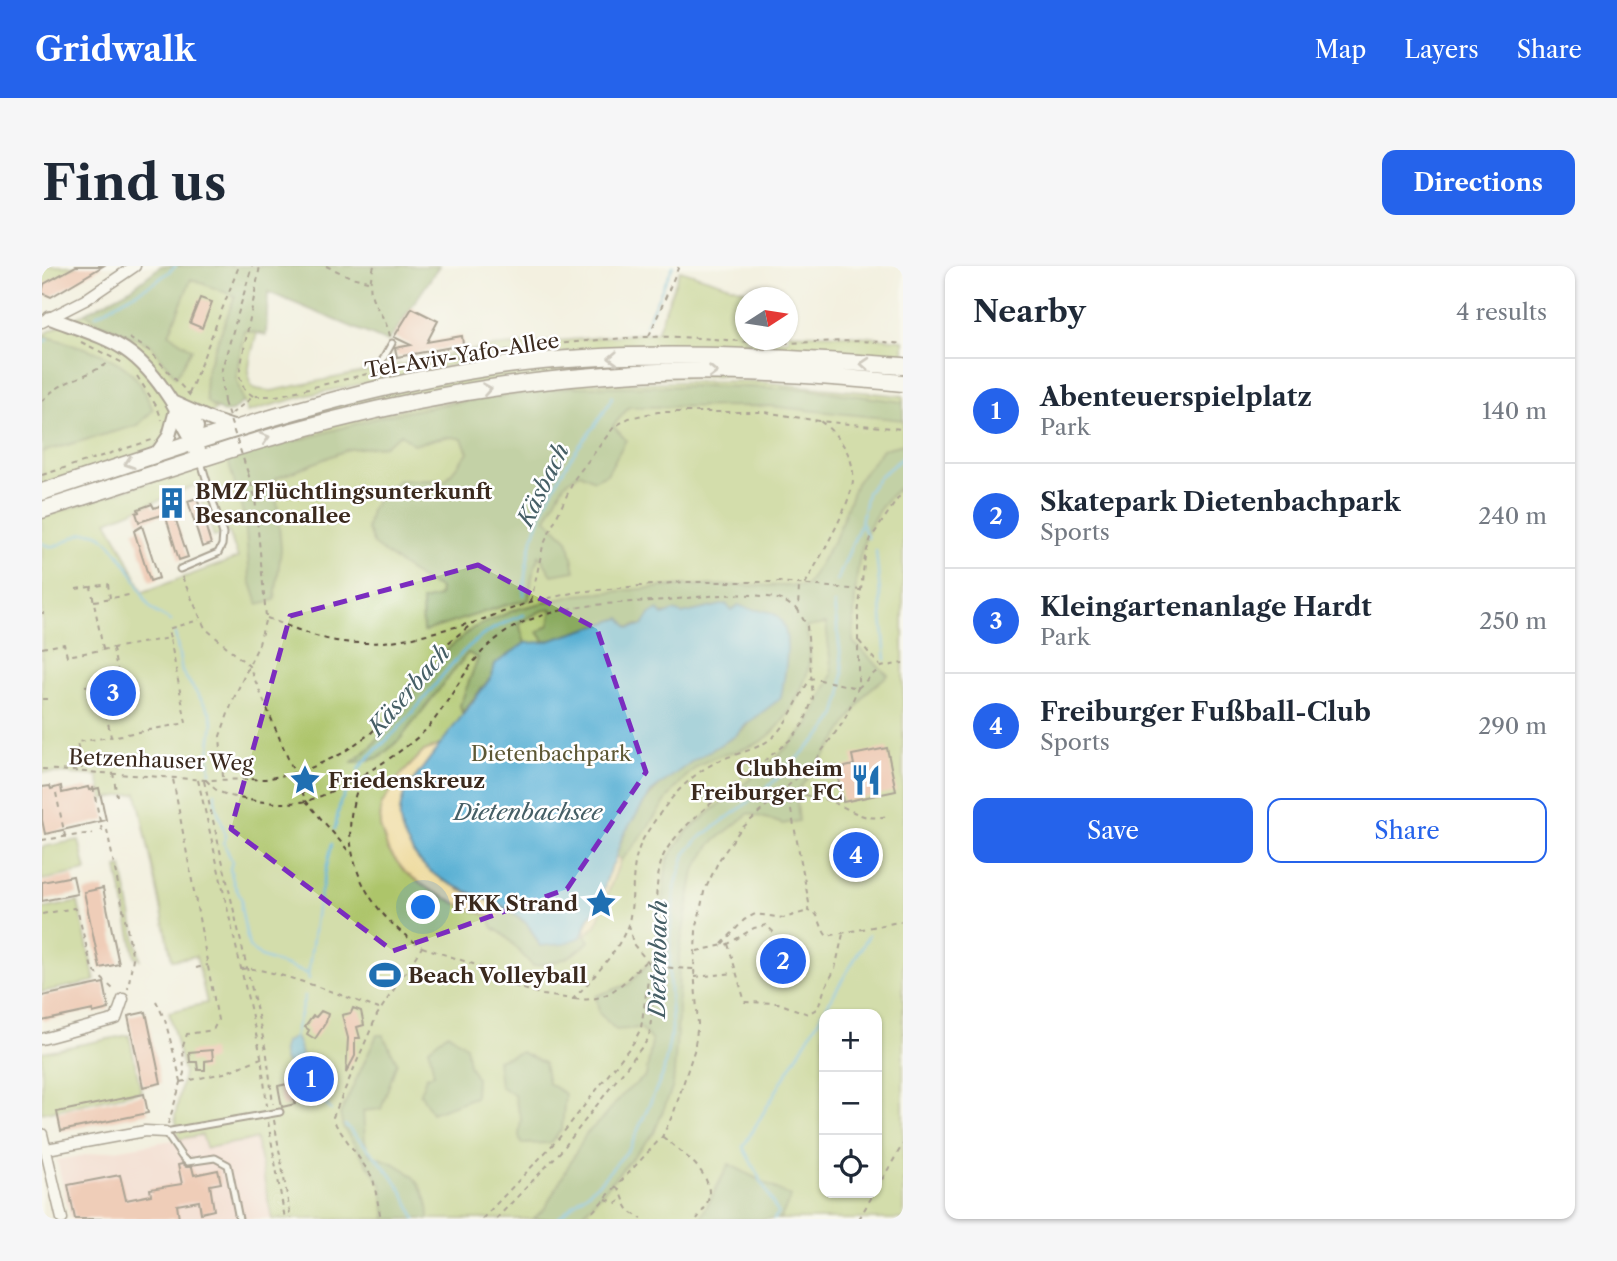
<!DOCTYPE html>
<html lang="en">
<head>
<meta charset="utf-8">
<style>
  body { margin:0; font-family:"Libre Caslon Text",serif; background:#f6f6f7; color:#1f2937 }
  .controls { position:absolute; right:21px; bottom:21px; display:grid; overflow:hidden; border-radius:14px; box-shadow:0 2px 5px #0004 }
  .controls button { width:63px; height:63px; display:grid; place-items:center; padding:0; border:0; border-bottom:2px solid #e0e1e3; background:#fff; color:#1f2937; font:35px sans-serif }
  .compass { position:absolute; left:693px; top:21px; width:63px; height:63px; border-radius:50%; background:#fff; box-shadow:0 2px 5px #0004; rotate:78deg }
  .you { position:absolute; left:382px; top:642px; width:24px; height:24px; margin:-18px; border:5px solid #fff; border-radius:50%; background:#1a73e8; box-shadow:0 0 0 10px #1a73e833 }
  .badge { display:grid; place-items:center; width:46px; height:46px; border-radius:50%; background:#2563eb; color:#fff; font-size:23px; font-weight:700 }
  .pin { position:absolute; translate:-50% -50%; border:4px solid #fff; box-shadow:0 2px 7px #0006 }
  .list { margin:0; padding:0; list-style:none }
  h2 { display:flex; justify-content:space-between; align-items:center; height:91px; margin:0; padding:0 28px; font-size:30px }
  h2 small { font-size:23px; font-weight:400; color:#747a83 }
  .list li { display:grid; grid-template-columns:46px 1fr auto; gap:21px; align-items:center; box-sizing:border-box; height:105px; padding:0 28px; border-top:2px solid #e0e1e3 }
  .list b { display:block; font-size:26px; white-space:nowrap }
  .list p { margin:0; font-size:23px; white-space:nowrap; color:#747a83 }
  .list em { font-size:23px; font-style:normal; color:#747a83 }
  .actions { display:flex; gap:14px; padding:21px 28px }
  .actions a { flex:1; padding:16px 0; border:2px solid #2563eb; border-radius:14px; text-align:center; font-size:24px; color:#2563eb }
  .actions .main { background:#2563eb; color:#fff }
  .icon { flex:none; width:38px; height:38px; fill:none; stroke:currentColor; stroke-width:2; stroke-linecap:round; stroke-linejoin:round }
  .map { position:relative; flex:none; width:861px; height:953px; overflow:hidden; border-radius:14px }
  header { display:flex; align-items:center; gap:42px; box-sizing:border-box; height:98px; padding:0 35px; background:#2563eb; color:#fff }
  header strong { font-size:33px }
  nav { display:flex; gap:38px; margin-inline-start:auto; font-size:24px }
  .intro { display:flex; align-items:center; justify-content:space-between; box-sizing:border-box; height:168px; padding:0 42px }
  h1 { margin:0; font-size:49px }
  .button { padding:18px 32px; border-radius:14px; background:#2563eb; color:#fff; font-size:24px; font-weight:700 }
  main { display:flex; gap:42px; padding:0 42px }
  aside { flex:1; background:#fff; border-radius:14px; box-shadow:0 2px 5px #0004 }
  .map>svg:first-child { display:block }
</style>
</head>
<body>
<header>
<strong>Gridwalk</strong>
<nav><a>Map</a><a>Layers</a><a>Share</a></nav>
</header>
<div class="intro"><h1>Find us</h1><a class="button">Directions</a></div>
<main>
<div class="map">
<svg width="861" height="953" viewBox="0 0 861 953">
  <rect width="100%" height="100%" fill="#fff"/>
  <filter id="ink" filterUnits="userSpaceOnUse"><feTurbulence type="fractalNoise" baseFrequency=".0143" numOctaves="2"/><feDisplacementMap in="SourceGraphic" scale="14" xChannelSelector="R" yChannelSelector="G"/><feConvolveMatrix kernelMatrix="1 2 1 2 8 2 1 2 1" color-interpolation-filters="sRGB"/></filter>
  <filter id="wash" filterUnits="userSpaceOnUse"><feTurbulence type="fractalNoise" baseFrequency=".00686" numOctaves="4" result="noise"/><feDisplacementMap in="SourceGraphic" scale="28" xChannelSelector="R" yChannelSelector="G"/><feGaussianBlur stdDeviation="1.57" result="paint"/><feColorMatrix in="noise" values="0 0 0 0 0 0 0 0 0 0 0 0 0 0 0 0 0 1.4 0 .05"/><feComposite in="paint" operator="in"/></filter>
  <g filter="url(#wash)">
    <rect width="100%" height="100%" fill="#f3f0e0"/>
    <path fill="#f7d0ca" d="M160,869L165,882L214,873L230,953H29L15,894Z"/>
    <path fill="#adc56a" stroke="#747844" stroke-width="2" fill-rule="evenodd" d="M0,0H34L0,21Z
      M638,4L724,31L704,32V74H746V67L807,69L861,74V91L809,87L532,85L415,98L267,129L205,146L193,111L202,64L215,67C212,79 200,114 212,122C216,124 224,124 229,125L393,91L449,81L615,66Z
      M149,13L193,30L165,103L170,141L174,144L109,184L0,219V186L96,159L60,90L0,69L43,47L60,58L109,79L127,68Z
      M653,96L861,108V113L759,106L431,118L373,127L304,144L171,181L300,137L371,121L501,102Z
      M709,115L861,130V953H230L214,873L164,882L160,869L137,873L133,850L142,807L127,746L165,737L154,690L130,694L95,527L61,533L56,510L0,506V251L264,165L371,140L540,117ZM154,219L172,271L187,266L196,292L101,326L79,280L65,255ZM782,748H835V927H782Z
      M37,574L44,605L0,614V581Z
      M80,601L98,693L93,691L75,602Z
      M36,636L53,715L0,726V643Z
      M87,769L99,825L0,847V786Z"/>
    <path fill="#8aaa5e" stroke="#626a3e" stroke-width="2" d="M119,0H397L346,76L226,26L224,69L202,64L194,111L201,136L190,145L181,146L165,136C162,125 163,115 165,103L193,30L149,13L127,68L150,83L134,111L109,79L60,58L43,47L90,22Z
      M0,69C29,79 71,86 92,110C101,119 106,134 111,144L96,159L0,186Z
      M672,120L766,123L861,136V154L726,140L587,141L571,160L584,174L565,208L552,214L538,207L522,218L504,253L526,274L533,305L510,309L497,289L490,311L487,334L464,339L381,366L380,335L397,331L398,322L382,315L332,279L325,262L329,244L340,227L356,214H404L426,186L420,173C400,167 391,176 371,178L359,168L342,180L307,183L233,213L239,283L233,334L216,338L208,314L203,254L186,194L342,150L405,138L530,121Z
      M861,178V221L859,220C853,226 845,232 840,240C811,279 813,330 811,376L846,409L825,426L794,474L754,527L757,555L741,558L707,547L669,578L652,605L637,688L636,755L631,820L612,867L537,953H491L503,942L544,868L561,852L582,827L604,810L610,775L599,762L574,764L557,747L554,730L587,718L620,683L619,646L625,594L645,565L735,491L766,460L790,408L784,358L764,361C765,369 768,379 768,387C768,416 742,464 716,477C697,487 674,487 656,500C623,526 607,567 578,595L574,588C591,541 617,514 660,489C678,479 699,469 712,452C717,446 726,361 728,346L702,343L697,339L689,345L684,338L640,348L609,347L601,359H593L587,362L579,352L503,376L496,366L507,359L510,343L499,345L477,357L483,377L453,398L450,410L420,447L418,439L436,392L426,387L359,472L337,492L309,497L330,480L403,385L431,362L475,343L535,329L642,319L764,320L794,271L814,217L841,183Z
      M462,642L485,658L498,680L539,671L542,668L547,675C532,692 513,697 491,700C477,687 468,670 451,662L448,655L450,649L456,653Z
      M406,767L424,780L427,799L434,812L433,831L390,847L378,827L384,811L392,808L387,782Z
      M335,769H341L355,796L339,843L321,845L323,875L328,889C362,898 387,915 387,953H344L340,920L301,861L298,848Z
      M479,786L502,797L506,817L523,828L520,863L508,877L480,878L477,870L479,853L472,829L458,820L455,794Z
      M687,898L749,931L738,953H658Z"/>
    <path fill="#eeda9e" stroke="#94825e" stroke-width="2" d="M402,477L364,524L417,624L451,636L462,642L456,653L422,641L388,624L363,606L346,584L338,560L339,540L357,511L382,485Z
      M574,588L578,595L554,659L544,669L542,668L547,652L553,645L557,628Z"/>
    <path fill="#56afd3" stroke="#486c78" stroke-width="2" d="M684,338L689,344L697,339C707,345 719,343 730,347C755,357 742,411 739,432L701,461L693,470L649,496L609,526L580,571L572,596L568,602L561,625L557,628L553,645L547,652L539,671L521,678L498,680C494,673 490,663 484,657C446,621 393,631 365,576C355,557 356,543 364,524L450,410L453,398L483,377L503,376L579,352L587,362L601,359L609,347L616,344L621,349L632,345L640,348Z
      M253,771L257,779L261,800C243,805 237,791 243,776Z"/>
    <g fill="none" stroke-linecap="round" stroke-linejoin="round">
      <path stroke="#56afd3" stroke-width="2.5" d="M54,49L115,15L134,0
        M603,59L631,0
        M0,76L5,74
        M819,257L826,272
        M0,277C20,291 35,254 61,271C71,278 88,303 94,314C99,323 103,337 110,343C115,348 123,351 129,355
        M834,284L844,394
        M795,315L819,257L825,227L837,211L861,191
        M482,329C482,282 503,233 528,193C542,172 560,154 570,131
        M133,367L140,406L168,446L171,456L167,489L168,507
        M316,504C330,485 349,472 364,454C406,408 418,371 482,349
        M173,527C171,545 187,562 182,577L190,596L188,603L192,618L200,634L199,642L207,681L219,691L266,708L267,713
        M293,563L298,537L305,524
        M266,708L275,643L290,578
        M251,774L263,730
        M257,800L277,828
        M283,837L289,844
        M303,859C332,889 359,913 373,953
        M515,953L559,915L588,882L621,808L630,763L627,707L628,668L633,621L643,588L656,573L722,525L781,467L793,451L799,430L801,407L792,338
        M732,953L736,947L701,881L827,669"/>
    </g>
    <g id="blocks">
      <path fill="#eca288" d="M34,0H61L9,31L0,27L2,18Z
        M158,32L170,36L160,62L148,57Z
        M370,42L396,55L385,76L420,70L421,79L355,91L353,82L369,79L352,71Z
        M155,232L169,278L160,281L146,235Z
        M128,236L146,291L137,294L123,248L97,256L94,247L97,246L96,243L110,238L112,242Z
        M100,260L117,312L108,315L92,265Z
        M845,482L854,525L801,536L794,503L812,499L810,489Z
        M8,520L9,523L19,520L20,527L46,521L47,524L57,522L64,554L3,568L0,554V521Z
        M31,610L35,628L0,635V616Z
        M61,622L77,698L58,702L42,626Z
        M62,717L67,743L51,747V744L0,755V730Z
        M311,742L319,745L322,759L315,761L318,772H313V790L304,807L306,772L300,749L309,747Z
        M279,745L286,748L284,756L273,773L265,768L267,764L263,761L271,750L274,751Z
        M104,746L119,817L101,821L86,750Z
        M170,784L171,794L163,795V804H156L155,796H148L147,786Z
        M254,816L256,827L251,828L253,838L240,841L236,820Z
        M102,828L106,847L19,865L15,846Z
        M140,898L144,901H150L152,909L176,904L179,917L168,919L172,944L159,947L157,935L135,939L137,953H33L26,919L78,909L84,934L109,929L108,923L140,918L136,899Z"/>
    </g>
  </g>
  <g filter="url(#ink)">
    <use href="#blocks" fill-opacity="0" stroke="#57483b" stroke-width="2"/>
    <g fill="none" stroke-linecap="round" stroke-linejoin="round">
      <defs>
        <path id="service" d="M334,106L350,77
          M138,303L176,287L180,279L181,268L159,196
          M197,953L186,899L173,892L145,896L140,891L123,866L238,846"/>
        <path id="minor" d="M0,56L43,34L93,0
          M0,773L74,753L81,733
          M0,868L20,953
          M5,883L103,865L123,866"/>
        <path id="tertiary" d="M8,52C68,74 92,77 128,133C137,147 142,162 152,176
          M130,136L170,154L194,162
          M146,144L155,161L152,176
          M115,187L127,170L134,144"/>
        <path id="primary" d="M0,226L152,176L158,193L0,244"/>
        <path id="trunk" d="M152,176C254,143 358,113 465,99C596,82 730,91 861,100
          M158,193C302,146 444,115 595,107C684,102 773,109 861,117"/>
      </defs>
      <use href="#service" stroke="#57483b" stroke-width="9"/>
      <use href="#minor" stroke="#57483b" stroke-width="13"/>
      <use href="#tertiary" stroke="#57483b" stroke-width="16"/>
      <use href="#primary" stroke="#57483b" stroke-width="19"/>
      <use href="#trunk" stroke="#57483b" stroke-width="19"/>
      <path stroke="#57483b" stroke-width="2" stroke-dasharray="5 5" stroke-linecap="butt" d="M284,0L309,11L326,15
        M332,0C320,37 341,40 348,70
        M607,70L637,0
        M87,72L107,84L151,133
        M39,76L81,97
        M344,104C430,88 517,75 604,71C651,69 697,77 743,77C783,76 822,73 861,78
        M95,110L115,141L120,154
        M147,128L197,0
        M211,130L202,123L197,109L218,0
        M0,135C18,114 44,112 66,97
        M182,136L179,106L210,0
        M189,148L212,130H234L325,108
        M0,209L110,174
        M140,311L163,362L207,400L264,535L309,588
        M763,318C775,297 810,237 811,214C813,190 796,168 778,155
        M34,323L48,321
        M52,335L87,329
        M489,335L501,280L533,212L572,161L587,152L616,146H723L777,155L861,163
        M0,347H2
        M225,352C244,359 262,367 281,372C332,386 381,368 430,357
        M817,375L838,400
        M0,382L22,378L25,390L128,372L126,364L129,362L157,354
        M61,383L49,321L66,318L68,332
        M77,414L58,418L69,471L144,457L128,372
        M43,420L57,418
        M81,429L96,426
        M0,433H5
        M63,433L80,429L71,383
        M0,503L164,514L223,513L262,505L299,488L329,467L350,445L401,381L431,357L488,336L535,326L641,316H738L818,324
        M40,503L35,476L68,471
        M71,507L75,530
        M322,508C288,575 320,644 380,681L335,749L291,851L294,859L331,912L339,953
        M181,511L178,470L191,434L217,378L224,351L213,231L206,207
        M156,514L219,790L225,840
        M164,514C168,518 171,522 176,525C194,535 244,540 264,535C296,527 369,483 389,458C413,428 426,393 457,371C466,364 479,356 490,353C533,337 580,337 625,334C661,331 701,324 736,333C743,335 749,340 755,343
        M162,515L225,789L231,838
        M51,521L60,565
        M743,524C758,529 773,530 787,535C811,543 819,556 846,550
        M743,525L747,534L767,637L766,645L773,647C779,654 779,664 785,670L861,655
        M14,527L23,570
        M65,564L91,692L86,723
        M0,574L51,567
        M0,648L32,642L36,647L50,703L73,725
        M587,659L591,678L608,698
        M680,678L702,654L713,648L742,652L766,645
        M686,678L703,736L736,737L766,748L776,742L783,722L793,703L801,668
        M380,681L434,699L469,719L501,729L531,733C549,715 581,680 587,655C594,625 586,596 604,568C623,538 646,508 679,494C697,486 717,484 732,470C748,454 756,431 769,412L816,422L839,401L861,397
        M655,685L686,678L712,662L724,659L739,673
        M154,702L166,699
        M199,703C220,698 312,734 337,743
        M653,711L693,707
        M532,733C568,737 580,717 604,695
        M114,735L123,754L139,815
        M139,816L182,807L224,790
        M232,854L249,953
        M226,856L243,953
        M126,858L142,807L141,780L145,768L171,764L176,754L131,513
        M621,871C637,885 667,903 667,927C668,936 660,946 655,953
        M575,921C587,936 577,941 600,953
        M835,922L861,878
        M564,933L575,937L578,935
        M440,953L517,872L592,776L599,762L607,707L609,699L615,701C614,671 611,621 620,593C632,558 719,500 750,472L762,457L771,432L765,360L756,344L757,319
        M454,953L520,884L607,772L615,701L652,703
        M544,953L620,871L632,846L652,785L656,758L652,703L654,665L662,626L677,594L698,564L771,497L802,455L816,422V349L823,290L829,272L861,225
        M817,953L832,927"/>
      <use href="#service" stroke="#fff" stroke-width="5"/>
      <use href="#minor" stroke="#fff" stroke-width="10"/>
      <use href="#tertiary" stroke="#fff" stroke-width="12"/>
      <use href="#primary" stroke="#fff" stroke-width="16"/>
      <use href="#trunk" stroke="#fff" stroke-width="16"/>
      <path stroke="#57483b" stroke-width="2" stroke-dasharray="5 5" stroke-linecap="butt" d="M182,136L206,207"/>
    </g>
    <defs><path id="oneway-chevron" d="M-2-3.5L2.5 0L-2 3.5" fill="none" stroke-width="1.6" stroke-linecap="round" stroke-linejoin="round" transform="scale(1.75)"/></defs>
    <g stroke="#a79f9a">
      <use href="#oneway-chevron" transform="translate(571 92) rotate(178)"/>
      <use href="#oneway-chevron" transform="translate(823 98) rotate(-176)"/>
      <use href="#oneway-chevron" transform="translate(671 106) rotate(1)"/>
      <use href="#oneway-chevron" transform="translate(445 123) rotate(-9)"/>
      <use href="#oneway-chevron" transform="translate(223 172) rotate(-16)"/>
      <use href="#oneway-chevron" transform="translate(87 197) rotate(162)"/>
    </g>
  </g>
  <path d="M0 0H861V953H0ZM436,299L555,363L604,506L525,623L351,685L189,563L248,350Z" fill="#f3f0e0" fill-opacity=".55" fill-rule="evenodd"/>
  <path fill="none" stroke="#7b2cbf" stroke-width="5" stroke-dasharray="14 9" stroke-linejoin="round" d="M436,299L555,363L604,506L525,623L351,685L189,563L248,350Z"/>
  <defs>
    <symbol id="building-bare" viewBox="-9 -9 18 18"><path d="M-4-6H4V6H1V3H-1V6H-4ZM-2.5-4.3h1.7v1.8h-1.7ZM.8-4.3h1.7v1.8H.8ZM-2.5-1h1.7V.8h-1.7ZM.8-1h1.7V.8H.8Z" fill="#1f6fb2" stroke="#fff" stroke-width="2.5" paint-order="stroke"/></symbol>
    <symbol id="sight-bare" viewBox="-9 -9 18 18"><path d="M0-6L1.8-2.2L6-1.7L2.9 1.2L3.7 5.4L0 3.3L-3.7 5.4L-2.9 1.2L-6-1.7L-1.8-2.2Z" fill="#1f6fb2" stroke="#fff" stroke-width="2.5" paint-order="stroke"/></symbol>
    <symbol id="restaurant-bare" viewBox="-9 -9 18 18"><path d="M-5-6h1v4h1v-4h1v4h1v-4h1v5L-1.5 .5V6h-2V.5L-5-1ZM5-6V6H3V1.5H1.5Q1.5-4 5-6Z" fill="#1f6fb2" stroke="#fff" stroke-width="2.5" paint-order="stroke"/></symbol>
    <symbol id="stadium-bare" viewBox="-9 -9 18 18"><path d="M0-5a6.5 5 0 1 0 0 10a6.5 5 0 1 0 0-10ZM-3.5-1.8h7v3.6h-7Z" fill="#1f6fb2" stroke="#fff" stroke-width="2.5" paint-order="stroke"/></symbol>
  </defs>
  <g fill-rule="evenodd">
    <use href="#building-bare" x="108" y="215" width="44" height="44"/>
    <use href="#sight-bare" x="241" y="492" width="44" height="44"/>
    <use href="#restaurant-bare" x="802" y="492" width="44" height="44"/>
    <use href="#sight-bare" x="537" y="615" width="44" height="44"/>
    <use href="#stadium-bare" x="321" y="687" width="44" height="44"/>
  </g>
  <g text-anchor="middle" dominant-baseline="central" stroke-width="5" stroke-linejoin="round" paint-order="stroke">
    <g font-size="21" fill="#3b2a1e" stroke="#fff">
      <text transform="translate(420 89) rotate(-9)">Tel-Aviv-Yafo-Allee</text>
      <text transform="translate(119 494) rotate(2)">Betzenhauser Weg</text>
    </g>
    <g font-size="21" font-weight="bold" fill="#3b2a1e" stroke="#fff" text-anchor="start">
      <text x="153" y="225">BMZ Flüchtlingsunterkunft<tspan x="153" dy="24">Besanconallee</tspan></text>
      <text x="801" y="502" text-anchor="end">Clubheim<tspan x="801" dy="24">Freiburger FC</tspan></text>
      <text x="286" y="514">Friedenskreuz</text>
      <text x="536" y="637" text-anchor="end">FKK Strand</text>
      <text x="366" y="709">Beach Volleyball</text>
    </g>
    <g font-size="21" fill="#5d5835" stroke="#fff">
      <text x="509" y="487">Dietenbachpark</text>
    </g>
    <g font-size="23" font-style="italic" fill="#465f66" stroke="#fff">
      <text transform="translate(501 219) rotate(-64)">Käsbach</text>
      <text transform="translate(367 424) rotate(-49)">Käserbach</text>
      <text x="486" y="546">Dietenbachsee</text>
      <text transform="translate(616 693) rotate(-89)">Dietenbach</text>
    </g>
  </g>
</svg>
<div class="controls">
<button>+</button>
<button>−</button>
<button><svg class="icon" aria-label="locate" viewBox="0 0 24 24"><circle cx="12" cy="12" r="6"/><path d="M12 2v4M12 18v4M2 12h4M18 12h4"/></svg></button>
</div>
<svg class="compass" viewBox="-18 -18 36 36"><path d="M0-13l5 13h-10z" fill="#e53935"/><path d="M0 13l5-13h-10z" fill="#747a83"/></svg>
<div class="you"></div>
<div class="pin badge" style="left:269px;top:813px">1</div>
<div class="pin badge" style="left:741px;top:695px">2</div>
<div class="pin badge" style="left:71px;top:427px">3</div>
<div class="pin badge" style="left:814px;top:589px">4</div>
</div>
<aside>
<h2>Nearby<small>4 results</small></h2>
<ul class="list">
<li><span class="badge">1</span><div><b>Abenteuerspielplatz</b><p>Park</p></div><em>140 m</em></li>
<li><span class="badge">2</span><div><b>Skatepark Dietenbachpark</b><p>Sports</p></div><em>240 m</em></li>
<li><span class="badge">3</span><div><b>Kleingartenanlage Hardt</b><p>Park</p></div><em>250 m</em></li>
<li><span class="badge">4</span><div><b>Freiburger Fußball-Club</b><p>Sports</p></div><em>290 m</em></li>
</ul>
<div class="actions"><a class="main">Save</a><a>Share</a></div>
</aside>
</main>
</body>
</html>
